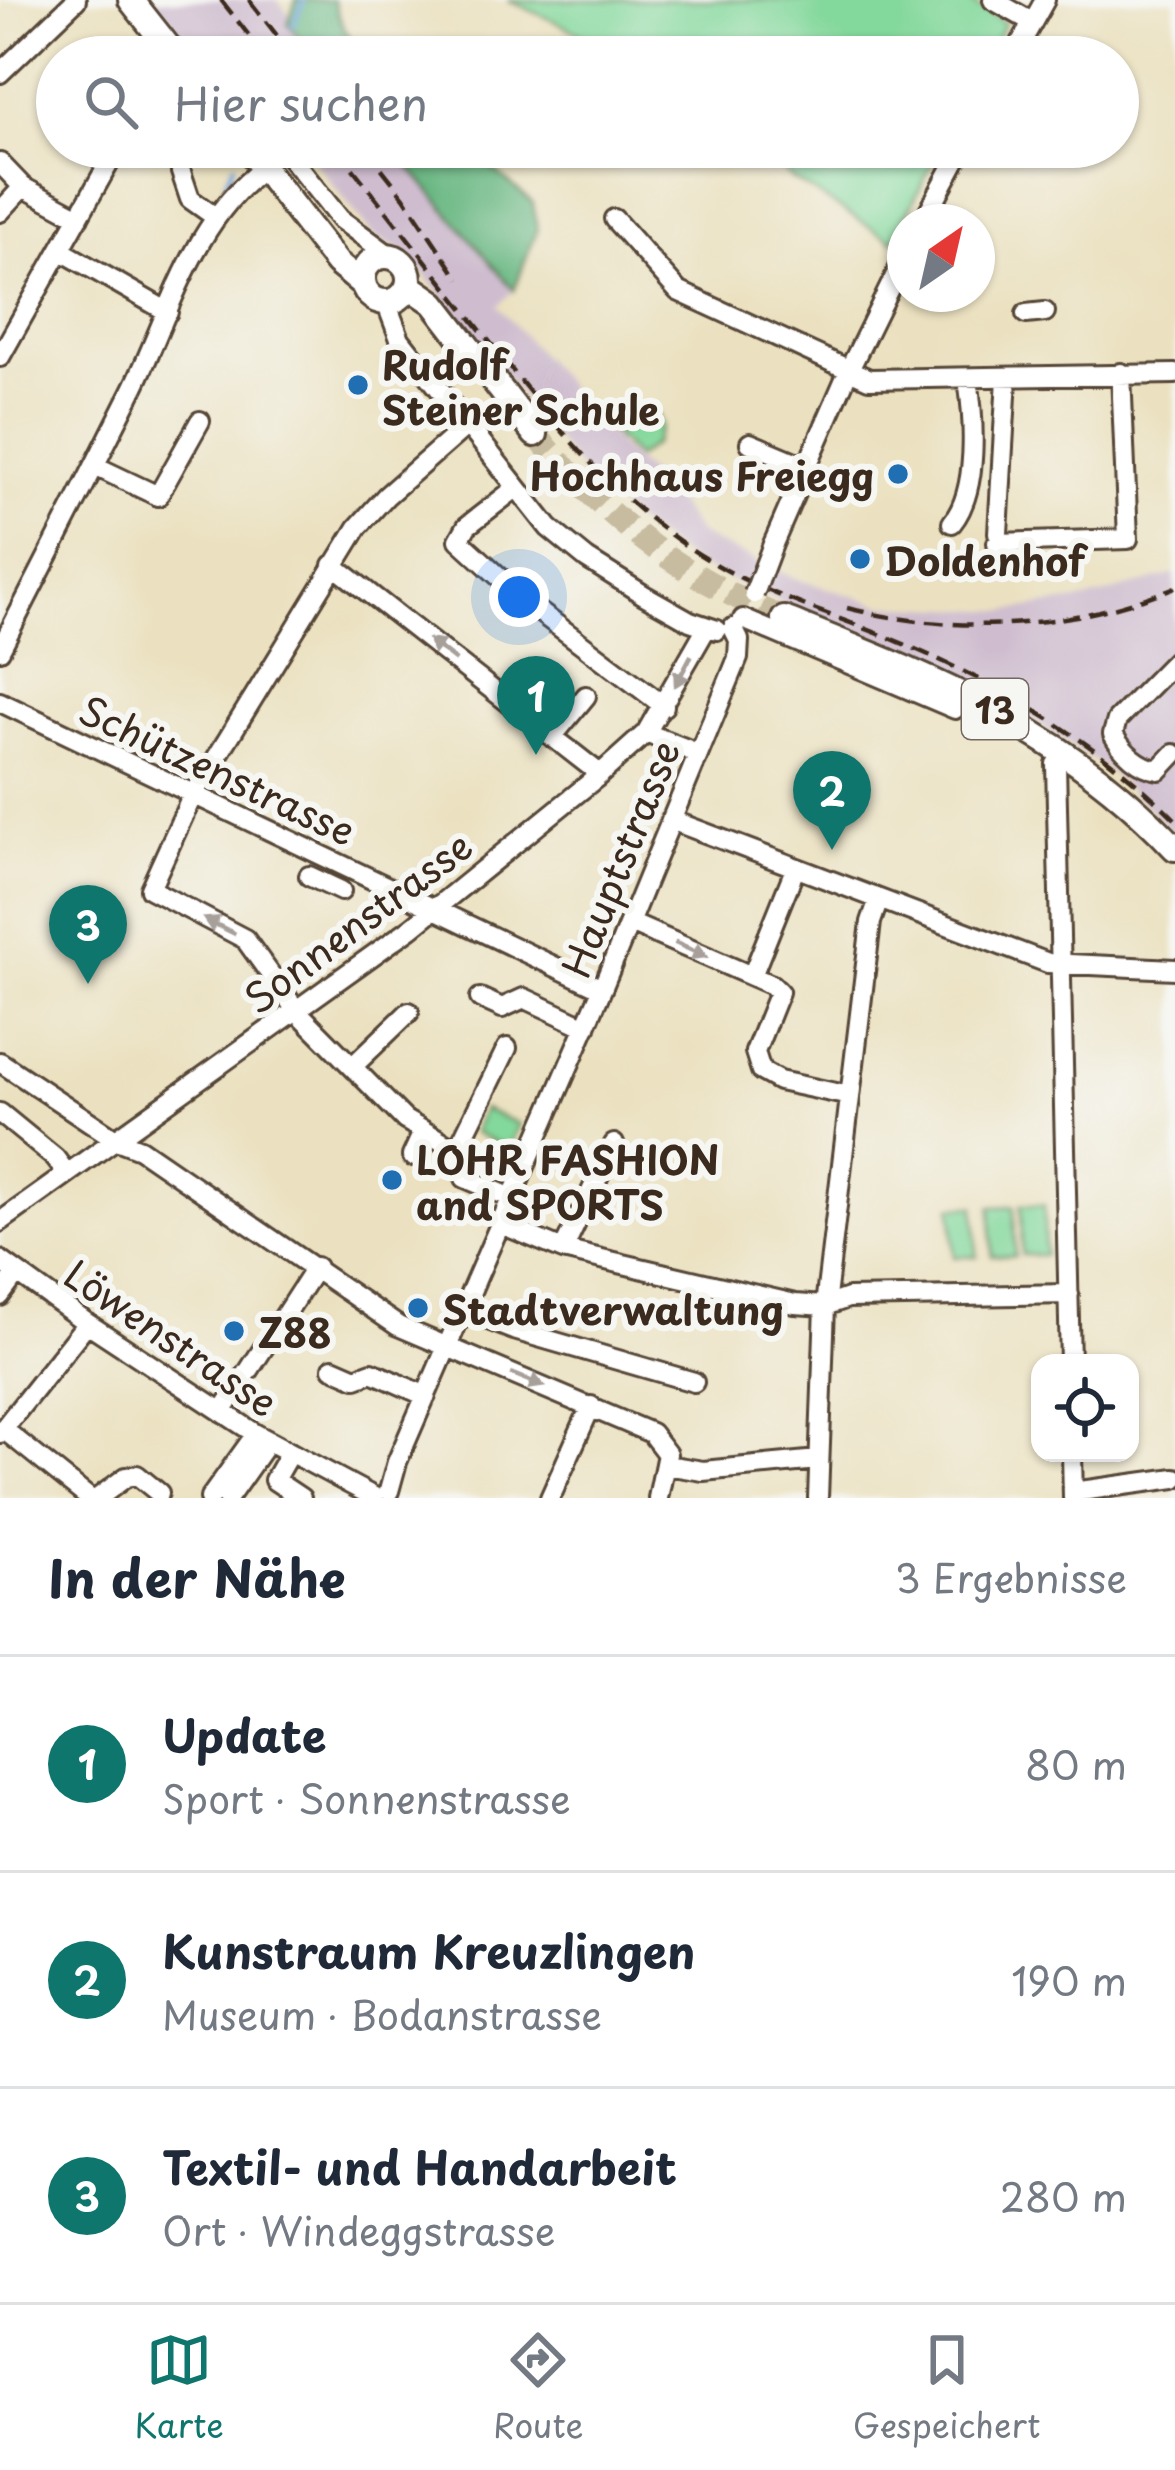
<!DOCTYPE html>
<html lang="de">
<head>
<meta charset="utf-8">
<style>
  body { margin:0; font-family:"Playpen Sans",sans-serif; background:#f2f2f3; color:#1f2937 }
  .controls { position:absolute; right:36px; bottom:36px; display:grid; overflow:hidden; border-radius:24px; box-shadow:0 3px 9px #0004 }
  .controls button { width:108px; height:108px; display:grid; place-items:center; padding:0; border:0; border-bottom:3px solid #e0e1e3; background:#fff; color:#1f2937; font:60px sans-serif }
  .compass { position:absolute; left:887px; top:204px; width:108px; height:108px; border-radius:50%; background:#fff; box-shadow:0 3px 9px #0004; rotate:34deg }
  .you { position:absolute; left:519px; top:597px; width:42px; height:42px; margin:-30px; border:9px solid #fff; border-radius:50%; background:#1a73e8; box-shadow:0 0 0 18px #1a73e833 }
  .badge { display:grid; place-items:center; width:78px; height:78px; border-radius:50%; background:#0f766e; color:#fff; font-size:39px; font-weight:700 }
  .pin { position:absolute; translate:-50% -99px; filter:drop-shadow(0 3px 6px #0008) }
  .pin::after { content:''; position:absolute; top:63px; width:42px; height:36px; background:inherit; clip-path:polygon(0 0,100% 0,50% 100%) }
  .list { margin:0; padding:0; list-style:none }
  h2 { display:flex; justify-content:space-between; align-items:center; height:156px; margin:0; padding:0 48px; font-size:51px }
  h2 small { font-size:39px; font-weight:400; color:#747a83 }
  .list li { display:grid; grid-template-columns:78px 1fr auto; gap:36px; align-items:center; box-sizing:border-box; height:216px; padding:0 48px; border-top:3px solid #e0e1e3 }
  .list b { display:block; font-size:45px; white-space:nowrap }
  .list p { margin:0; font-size:39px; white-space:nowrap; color:#747a83 }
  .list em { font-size:39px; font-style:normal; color:#747a83 }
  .icon { flex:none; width:66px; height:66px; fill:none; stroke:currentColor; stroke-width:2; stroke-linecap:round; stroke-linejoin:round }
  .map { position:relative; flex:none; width:1175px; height:1498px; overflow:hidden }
  .search { position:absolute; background:#fff; box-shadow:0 3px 9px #0004; left:36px; right:36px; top:36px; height:132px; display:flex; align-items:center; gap:30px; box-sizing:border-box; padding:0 42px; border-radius:66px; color:#747a83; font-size:45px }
  .sheet { height:804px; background:#fff }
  nav { display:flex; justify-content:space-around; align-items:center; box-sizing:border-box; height:168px; border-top:3px solid #e0e1e3; background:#fff; font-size:33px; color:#747a83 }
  nav a { display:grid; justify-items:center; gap:6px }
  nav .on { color:#0f766e }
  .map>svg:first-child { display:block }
</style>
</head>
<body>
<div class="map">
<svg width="1175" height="1498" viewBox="0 0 1175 1498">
  <rect width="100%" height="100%" fill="#f6f6f2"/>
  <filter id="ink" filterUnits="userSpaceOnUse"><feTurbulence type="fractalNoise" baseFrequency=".00833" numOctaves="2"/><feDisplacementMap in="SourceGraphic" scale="24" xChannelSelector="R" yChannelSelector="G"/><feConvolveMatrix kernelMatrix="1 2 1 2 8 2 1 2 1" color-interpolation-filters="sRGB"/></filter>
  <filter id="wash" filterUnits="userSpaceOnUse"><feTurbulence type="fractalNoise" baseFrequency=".004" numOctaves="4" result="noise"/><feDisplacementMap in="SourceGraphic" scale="48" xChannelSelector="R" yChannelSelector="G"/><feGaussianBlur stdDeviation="2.7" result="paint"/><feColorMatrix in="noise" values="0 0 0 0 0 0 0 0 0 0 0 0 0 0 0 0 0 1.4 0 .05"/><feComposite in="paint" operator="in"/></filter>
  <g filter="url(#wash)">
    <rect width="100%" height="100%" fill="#ebe1c0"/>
    <path fill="#cfbdcf" d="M139,0H277L323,57H183Z
      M303,147H395L514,290L498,306L622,449L669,492L697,532L713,542L799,580L884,605L1007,611L1085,600L1175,574V834L1110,772L1029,717L968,684L698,566L635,522L581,471L410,256L372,234Z"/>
    <path fill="#83d89b" stroke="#5f815c" stroke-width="3" d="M508,0H966L1005,23L987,57H632Z
      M768,147H941L893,241L789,177Z
      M654,406L661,425L654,444L636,458L611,432L635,424Z
      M483,1109L519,1124L509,1148L473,1132Z
      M1021,1205H1044L1045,1255H1022Z
      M975,1206L977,1256L954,1257L952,1207Z
      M1014,1206L1015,1256H992L991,1207Z"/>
    <path fill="#6ab883" stroke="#527150" stroke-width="3" d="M296,0H333L344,29L365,57H316L288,24Z
      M393,147H467L533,203L537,230L514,290Z"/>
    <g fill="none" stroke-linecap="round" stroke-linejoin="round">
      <path stroke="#6ba1d9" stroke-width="4.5" d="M293,26L304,0
        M226,183L234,164"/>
    </g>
  </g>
  <g filter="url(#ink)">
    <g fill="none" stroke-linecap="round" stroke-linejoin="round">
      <path stroke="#c8bca0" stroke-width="24" stroke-dasharray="24 12" stroke-linecap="butt" d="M535,434C614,525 673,571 784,619"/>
      <defs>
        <path id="minor" d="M993,0L1032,22
          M1013,57L1045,0
          M0,73L76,0
          M282,147L340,219L390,256
          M0,163L23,187
          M181,172L190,199L214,216
          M0,212L23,187L79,217
          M614,219L678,291L869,379L1175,374
          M923,222L963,147
          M60,250L168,312
          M386,302L400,339L549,528L587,559L644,595L690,621L717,630
          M1026,314L1045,312
          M0,357L118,147
          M467,425L386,496L358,527L190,801L150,889L245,939L296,1010L405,1120L457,1150L465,1178L512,1198
          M750,443L807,467
          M95,466L158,496L200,421
          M516,488L467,526L459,540L529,604L664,706
          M952,523C979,490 974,419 968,379
          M998,533L1007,378
          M997,543L1128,539L1121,373
          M773,544L848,372L905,256
          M333,565L600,774
          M743,619L955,709
          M0,650C45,563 90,475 134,387C171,310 193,221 264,168
          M0,702L602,989
          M646,733L697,753
          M552,737L586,696
          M1174,754L1159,770C1140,768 1122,751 1113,734L1117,720L1175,661
          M1056,764L1070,1363
          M671,820L1048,963L1175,969
          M309,876L341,891
          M630,923L772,985L779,992L755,1052L761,1071L779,1081L850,1096
          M752,976L795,869
          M480,998L502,1008L524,998L586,1027
          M0,1062L117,1140L140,1149L398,1326L651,1433L667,1454L658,1498
          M353,1066L409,1012
          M0,1113L55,1158L67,1174
          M457,1150L507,1048
          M412,1156L423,1132
          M0,1222L411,928L596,778L646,733L707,627
          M501,1224L563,1250L795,1304L825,1306L848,1298L1069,1294
          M563,1250L614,1144
          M0,1260L87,1323L256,1434L374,1497
          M0,1296L17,1273
          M463,1310L514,1330L694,1382
          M333,1368L356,1378L372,1372L426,1396
          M222,1412L316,1267
          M3,1429L89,1498
          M0,1433L87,1323
          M290,1452L274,1480L301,1498
          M1072,1453L1073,1498
          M666,1465L703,1471L818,1460
          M389,1491L397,1462L602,989L738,658L739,640L733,628
          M1073,1492L1175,1478
          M98,1498L126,1477L137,1475L159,1493
          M210,1498L256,1434
          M228,1498L268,1441
          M550,1498L591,1406
          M818,1498L825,1306L871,922L879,899"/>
        <path id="major" d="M131,0L176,57
          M247,147L337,263L364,285
          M363 279a23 23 0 1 1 46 0a23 23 0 1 1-46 0Z
          M408,285L434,303L535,434
          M784,619C933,679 1063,728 1175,848"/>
      </defs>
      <use href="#minor" stroke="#554536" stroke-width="24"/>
      <use href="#major" stroke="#554536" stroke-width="30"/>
      <use href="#minor" stroke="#fff" stroke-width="18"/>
      <use href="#major" stroke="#fff" stroke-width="24"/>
      <path stroke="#3b2a1e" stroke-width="4.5" stroke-dasharray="18 9" stroke-linecap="butt" d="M221,0L266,57
        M249,0L294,57
        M336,147C387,212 438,276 489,341C554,423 616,504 707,559C764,594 830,614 892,639C997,683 1094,738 1175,819
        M365,147L404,197L459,279
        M847,608C956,635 1071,630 1175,587"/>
      <defs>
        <path id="minor-bridge" d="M754,594L773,544"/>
      </defs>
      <use href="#minor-bridge" stroke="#554536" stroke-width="24" stroke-linecap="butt"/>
      <use href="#minor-bridge" stroke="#fff" stroke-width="18"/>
    </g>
    <defs><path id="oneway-solid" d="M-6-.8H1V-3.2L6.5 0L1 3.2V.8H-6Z" transform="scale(3)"/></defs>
    <g fill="#a79f9a">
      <use href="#oneway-solid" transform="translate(442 650) rotate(-142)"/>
      <use href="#oneway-solid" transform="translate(683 671) rotate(118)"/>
      <use href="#oneway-solid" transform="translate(219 926) rotate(-154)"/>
      <use href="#oneway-solid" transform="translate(691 950) rotate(24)"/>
      <use href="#oneway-solid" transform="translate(528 1380) rotate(22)"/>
    </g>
  </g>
  <g fill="#1f6fb2" stroke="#f6f6f2" stroke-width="4.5">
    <circle cx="358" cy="385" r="12"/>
    <circle cx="898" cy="474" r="12"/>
    <circle cx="860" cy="559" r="12"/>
    <circle cx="392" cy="1180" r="12"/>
    <circle cx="418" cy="1308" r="12"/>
    <circle cx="234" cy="1331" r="12"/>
  </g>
  <g text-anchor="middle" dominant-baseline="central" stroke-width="12" stroke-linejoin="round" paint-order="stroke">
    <rect fill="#f6f6f2" stroke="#73675e" stroke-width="3" x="962" y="679" width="66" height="60" rx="9"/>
    <g font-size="36" font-weight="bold" fill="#3b2a1e">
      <text x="995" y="709">13</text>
    </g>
    <g font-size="39" font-weight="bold" fill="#3b2a1e" stroke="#f6f6f2" text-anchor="start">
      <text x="382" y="363">Rudolf<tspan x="382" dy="45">Steiner Schule</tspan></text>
      <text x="874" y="474" text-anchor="end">Hochhaus Freiegg</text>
      <text x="884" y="559">Doldenhof</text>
      <text x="416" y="1158">LOHR FASHION<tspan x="416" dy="45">and SPORTS</tspan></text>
      <text x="442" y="1308">Stadtverwaltung</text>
      <text x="258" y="1331">Z88</text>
    </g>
    <g font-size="39" fill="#3b2a1e" stroke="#f6f6f2">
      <text transform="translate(218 769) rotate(25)">Schützenstrasse</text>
      <text transform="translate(619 858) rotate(-68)">Hauptstrasse</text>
      <text transform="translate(357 921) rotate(-37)">Sonnenstrasse</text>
      <text transform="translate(172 1337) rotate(34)">Löwenstrasse</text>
    </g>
  </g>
</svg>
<div class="controls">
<button><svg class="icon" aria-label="locate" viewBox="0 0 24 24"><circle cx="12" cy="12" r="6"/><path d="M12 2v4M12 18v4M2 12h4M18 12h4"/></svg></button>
</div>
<svg class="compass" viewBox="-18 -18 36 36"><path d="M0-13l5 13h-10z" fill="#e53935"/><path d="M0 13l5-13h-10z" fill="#747a83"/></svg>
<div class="you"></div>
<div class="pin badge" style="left:536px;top:755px">1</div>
<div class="pin badge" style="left:832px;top:850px">2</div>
<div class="pin badge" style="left:88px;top:984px">3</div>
<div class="search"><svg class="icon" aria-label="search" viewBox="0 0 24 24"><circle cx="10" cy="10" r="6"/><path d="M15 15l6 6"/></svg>Hier suchen</div>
</div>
<section class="sheet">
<h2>In der Nähe<small>3 Ergebnisse</small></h2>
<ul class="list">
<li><span class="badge">1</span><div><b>Update</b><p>Sport · Sonnenstrasse</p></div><em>80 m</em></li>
<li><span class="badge">2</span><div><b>Kunstraum Kreuzlingen</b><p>Museum · Bodanstrasse</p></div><em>190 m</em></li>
<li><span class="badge">3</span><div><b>Textil- und Handarbeit</b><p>Ort · Windeggstrasse</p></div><em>280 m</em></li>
</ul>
</section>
<nav>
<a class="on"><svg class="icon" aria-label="map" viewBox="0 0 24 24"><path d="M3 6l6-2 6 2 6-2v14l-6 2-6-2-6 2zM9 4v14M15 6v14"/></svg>Karte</a>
<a><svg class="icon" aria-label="directions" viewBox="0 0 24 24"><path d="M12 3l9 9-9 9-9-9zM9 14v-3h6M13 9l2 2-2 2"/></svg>Route</a>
<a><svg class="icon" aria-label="saved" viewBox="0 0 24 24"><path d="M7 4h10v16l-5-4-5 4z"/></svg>Gespeichert</a>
</nav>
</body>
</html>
